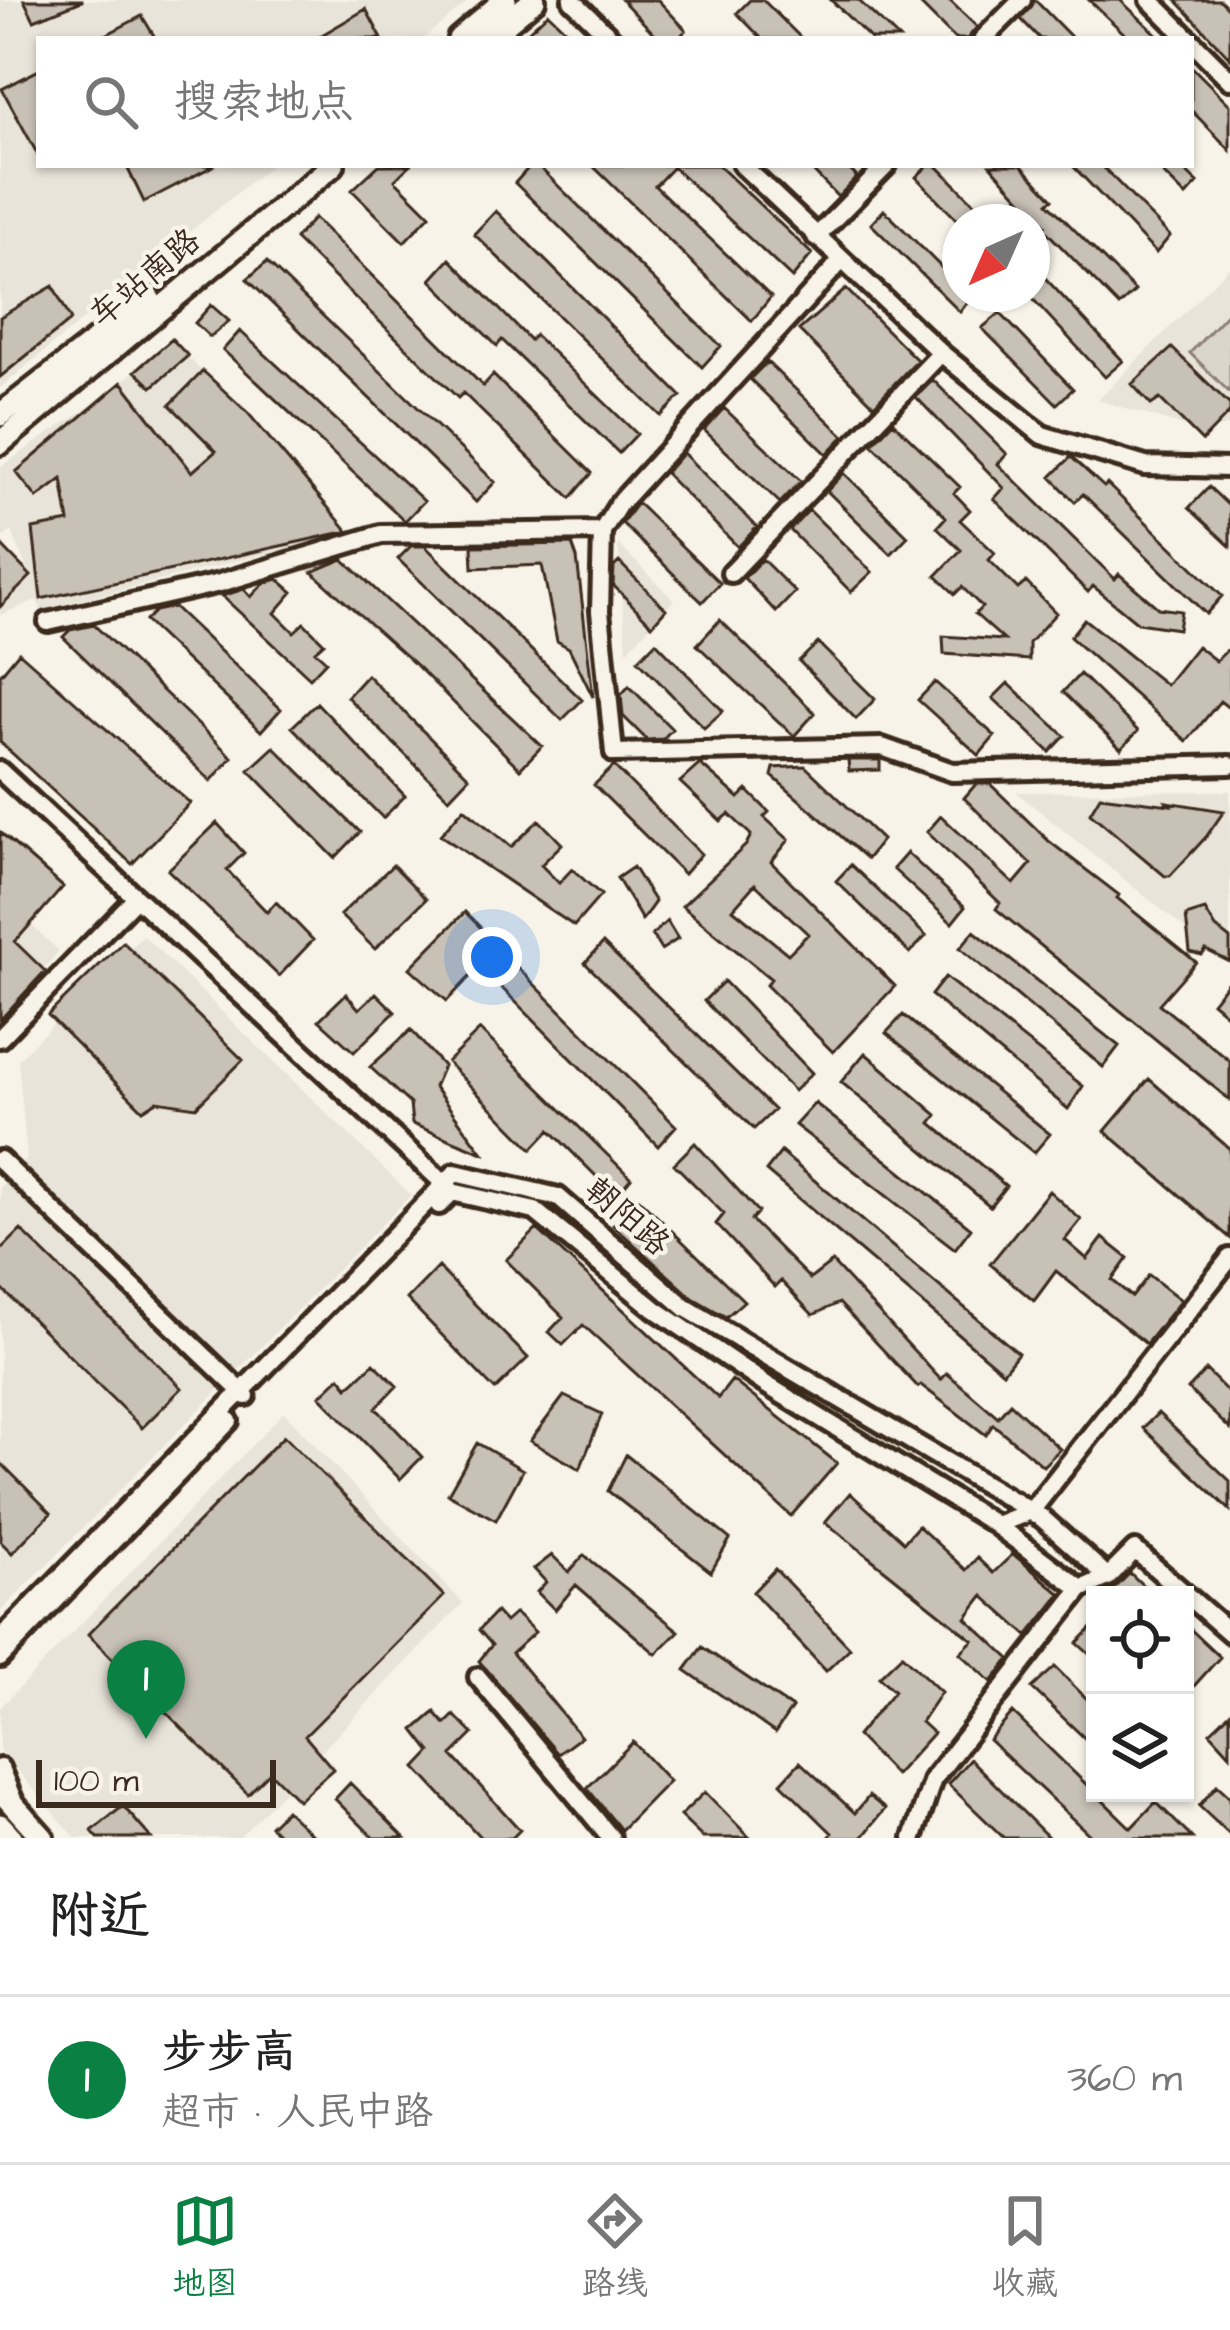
<!DOCTYPE html>
<html lang="zh">
<head>
<meta charset="utf-8">
<style>
  body { margin:0; font-family:"Architects Daughter","LXGW WenKai TC",sans-serif; background:#f2f2f2; color:#222 }
  .controls { position:absolute; right:36px; bottom:36px; display:grid; overflow:hidden; border-radius:0px; box-shadow:0 3px 9px #0004 }
  .controls button { width:108px; height:108px; display:grid; place-items:center; padding:0; border:0; border-bottom:3px solid #e0e0e0; background:#fff; color:#222; font:60px sans-serif }
  .compass { position:absolute; left:942px; top:204px; width:108px; height:108px; border-radius:50%; background:#fff; box-shadow:0 3px 9px #0004; rotate:225deg }
  .scale { position:absolute; left:36px; bottom:30px; width:240px; box-sizing:border-box; padding-left:12px; border:6px solid #3b2a1e; border-top:0; font-size:33px; line-height:42px; white-space:nowrap; color:#3b2a1e; -webkit-text-stroke:9px #f7f3e8; paint-order:stroke }
  .you { position:absolute; left:492px; top:957px; width:42px; height:42px; margin:-30px; border:9px solid #fff; border-radius:50%; background:#1a73e8; box-shadow:0 0 0 18px #1a73e833 }
  .badge { display:grid; place-items:center; width:78px; height:78px; border-radius:50%; background:#0b8043; color:#fff; font-size:39px; font-weight:700 }
  .pin { position:absolute; translate:-50% -99px; filter:drop-shadow(0 3px 6px #0008) }
  .pin::after { content:''; position:absolute; top:63px; width:42px; height:36px; background:inherit; clip-path:polygon(0 0,100% 0,50% 100%) }
  .list { margin:0; padding:0; list-style:none }
  h2 { display:flex; justify-content:space-between; align-items:center; height:156px; margin:0; padding:0 48px; font-size:51px }
  h2 small { font-size:39px; font-weight:400; color:#767676 }
  .list li { display:grid; grid-template-columns:78px 1fr auto; gap:36px; align-items:center; box-sizing:border-box; height:168px; padding:0 48px; border-top:3px solid #e0e0e0 }
  .list b { display:block; font-size:45px; white-space:nowrap }
  .list p { margin:0; font-size:39px; white-space:nowrap; color:#767676 }
  .list em { font-size:39px; font-style:normal; color:#767676 }
  .icon { flex:none; width:66px; height:66px; fill:none; stroke:currentColor; stroke-width:2; stroke-linecap:round; stroke-linejoin:round }
  .map { position:relative; flex:none; width:1230px; height:1838px; overflow:hidden }
  .search { position:absolute; background:#fff; box-shadow:0 3px 9px #0004; left:36px; right:36px; top:36px; height:132px; display:flex; align-items:center; gap:30px; box-sizing:border-box; padding:0 42px; border-radius:0px; color:#767676; font-size:45px }
  .sheet { height:324px; background:#fff }
  nav { display:flex; justify-content:space-around; align-items:center; box-sizing:border-box; height:168px; border-top:3px solid #e0e0e0; background:#fff; font-size:33px; color:#767676 }
  nav a { display:grid; justify-items:center; gap:6px }
  nav .on { color:#0b8043 }
  .map>svg:first-child { display:block }
</style>
</head>
<body>
<div class="map">
<svg width="1230" height="1838" viewBox="0 0 1230 1838">
  <rect width="100%" height="100%" fill="#f7f3e8"/>
  <filter id="ink" filterUnits="userSpaceOnUse"><feTurbulence type="fractalNoise" baseFrequency=".00833" numOctaves="2"/><feDisplacementMap in="SourceGraphic" scale="24" xChannelSelector="R" yChannelSelector="G"/><feConvolveMatrix kernelMatrix="1 2 1 2 8 2 1 2 1" color-interpolation-filters="sRGB"/></filter>
  <g filter="url(#ink)">
    <path fill="#e9e4d9" d="M0,0H470L423,39H39V165H271L0,388Z
      M1230,266V426L1196,430L1098,400Z
      M172,339L350,533L41,610L37,600L0,615V538L30,579L12,531L4,537L0,531V467L105,396Z
      M618,544L674,600L627,651Z
      M1230,791V965L1016,792Z
      M0,896L59,951L0,1021Z
      M143,935L411,1195L0,1612V1188L27,1158L18,1059Z
      M284,1412L463,1603L239,1838H76L0,1751V1708Z"/>
    <path fill="#dbd6cb" stroke="#8b8074" stroke-width="3" d="M1230,310V393L1190,353Z"/>
    <path fill="#c8c1b6" stroke="#3b2a1e" stroke-width="3" fill-rule="evenodd" d="M24,0H82V1L34,20Z
      M622,0H658L686,30L678,39H659Z
      M750,0H763L802,39H762L737,13Z
      M831,0H858L899,39H871Z
      M916,0H949L977,27L967,39H955Z
      M1034,0H1035L1073,39H1040L1021,19Z
      M1089,0H1120L1162,39H1130Z
      M1176,0H1220L1230,10V58Z
      M366,9L382,39H315Z
      M548,13L575,39H520Z
      M142,16L156,39H98Z
      M1191,66L1230,105V150L1191,110Z
      M39,70V157L2,89Z
      M126,165H215L144,202Z
      M379,165H410L395,180L430,215L404,242L352,190Z
      M531,165H537L721,346L702,367L515,183Z
      M592,165H718L812,254L792,278L673,167L655,186L771,297L752,321Z
      M807,165H845L857,177L838,197Z
      M929,165H936L993,222H959L916,177Z
      M990,165H1021L1053,199L1048,203L1135,291L1119,306L1042,227L1045,225Z
      M1072,165H1101L1170,236L1156,253Z
      M1155,165H1179L1198,183L1186,196Z
      M884,210L960,286V294H974L960,312L871,224Z
      M496,211L681,396L661,416L474,234Z
      M314,218L483,386L493,375L592,473L571,498L463,393L458,398L295,239Z
      M450,259L530,340L535,335L637,434L619,453L502,340L497,346L431,280Z
      M267,262L495,482L476,502L247,279Z
      M1032,264L1123,361L1105,377L1032,298Z
      M53,286L71,320L0,377V317Z
      M846,289L917,360L874,405L799,330Z
      M211,305L229,321L210,337L195,323Z
      M1000,313L1073,389L1057,404L982,328Z
      M240,331L424,501L405,521L223,350Z
      M172,339L188,356L152,387L135,371Z
      M1172,348L1230,405V412L1202,441L1160,399L1151,405L1132,384Z
      M767,362L844,436L827,454L750,379Z
      M203,371L248,413L348,531L41,599L33,529L69,522L62,479L37,498L16,472L122,382L192,472L216,451L170,405Z
      M933,380L1007,454L998,464L1115,579L1119,574L1158,608L1181,611L1178,629L1138,623L1093,586L1088,592L994,499L1004,488L916,397Z
      M724,408L801,481L780,503L704,430Z
      M893,422L960,487L954,493L970,510L960,520L995,553L989,560L1018,589L1026,582L1056,613L1029,643V660L944,654L943,636L1004,640L975,614L982,607L962,587L955,594L936,576L961,550L937,527L946,517L872,444Z
      M683,453L757,527L738,547L665,473Z
      M1071,457L1104,487L1107,484L1222,596L1206,614L1083,494L1075,502L1051,477Z
      M844,473L908,536L891,554L827,491Z
      M1209,487L1230,507V546L1189,508Z
      M637,503L720,583L702,602L622,523Z
      M809,510L872,572L851,592L790,530Z
      M0,544L31,576L0,607Z
      M572,544L577,558L593,697L569,648L557,641L542,565L473,568L472,546Z
      M411,546H425L582,700L562,720L398,559Z
      M343,559L542,746L520,769L418,667L312,572Z
      M762,559L795,592L776,612L744,578Z
      M619,562L666,609L652,625L613,585L614,567Z
      M278,579L293,592L275,613L294,632L304,623L324,643L315,651L326,661L310,678L222,596L244,589L251,597L264,583Z
      M174,607L281,709L261,731L145,621L155,611Z
      M1084,619L1166,685L1197,646L1216,661L1230,647V709L1220,701L1187,741L1070,637Z
      M720,620L815,713L794,736L697,645Z
      M94,625L232,757L211,781L63,637L70,630Z
      M656,642L723,711L704,728L638,660Z
      M818,643L875,699L856,719L799,661Z
      M19,652L190,803L132,864L0,742V675Z
      M1080,674L1138,731L1121,749L1063,692Z
      M367,675L469,777L449,798L347,697Z
      M935,682L995,736L979,755L918,700Z
      M1008,683L1065,736L1050,752L993,698Z
      M629,686L672,729L663,739L647,740L623,716L621,695Z
      M317,703L405,796L383,818L292,727Z
      M274,747L360,832L335,858L249,770Z
      M848,760H880V770L849,771Z
      M700,764L739,798L747,790L769,812L764,817L789,840L771,862L895,986L833,1052L766,985L771,979L682,906L746,845L751,835L729,814L721,821L680,782ZM755,884L808,934L788,954L733,909Z
      M614,766L701,854L684,874L594,785Z
      M805,766L882,840L867,859L772,776L774,768Z
      M976,784H990L1050,842L1119,895L1117,898L1196,962L1159,1004L1230,1061V1100L996,909L1000,903L927,832L941,816L1014,884L1031,864L964,798Z
      M1100,796L1170,805L1167,802L1224,811L1206,837L1170,876H1165L1090,813Z
      M464,808L511,847L539,820L562,844L541,865L559,883L572,869L601,895L574,926L440,835Z
      M217,823L244,853L227,870L267,912L276,902L313,940L279,976L168,870Z
      M0,832L63,887L15,942L45,971L0,1020Z
      M907,853L965,907L952,923L893,869Z
      M393,865L426,899L375,949L340,915Z
      M851,865L926,936L910,953L836,881Z
      M633,867L655,902L642,920L617,878Z
      M1205,910L1216,928L1230,939V962L1206,950L1202,955L1190,952L1186,916Z
      M465,912L499,946L447,1001L410,968Z
      M667,921L678,939L661,950L652,935Z
      M974,931L1119,1046L1103,1067L960,948Z
      M123,942L243,1060L196,1107L157,1101L143,1110L48,1015Z
      M603,943L774,1110L754,1129L585,963Z
      M515,965L676,1126L658,1146L496,982Z
      M945,977L1083,1086L1068,1109L931,995Z
      M1230,979V1017L1212,1002Z
      M724,981L812,1073L794,1091L704,1001Z
      M376,993L395,1012L354,1052L319,1020L346,994L359,1009Z
      M903,1015L1050,1134L1034,1153L886,1033Z
      M411,1030L443,1066L434,1087L483,1153L412,1124L410,1104L370,1067Z
      M480,1030L631,1178L616,1196L550,1130L532,1149L447,1062Z
      M865,1053L937,1115L931,1123L1006,1186L990,1206L841,1082Z
      M1149,1079L1230,1149V1238L1105,1131Z
      M815,1103L971,1228L955,1249L795,1125Z
      M695,1143L758,1212L751,1220L810,1279L832,1262L941,1380L947,1373L998,1417L1010,1403L1060,1449L1043,1466L993,1424L986,1435L921,1385L918,1387L839,1303L813,1315L781,1281L775,1287L716,1224L724,1214L674,1164Z
      M781,1152L1018,1353L1003,1372L766,1171Z
      M1049,1191L1081,1220L1065,1240L1087,1259L1103,1238L1128,1258L1112,1280L1132,1297L1149,1275L1181,1300L1146,1344L1056,1271L1034,1301L990,1264Z
      M639,1199L744,1301L726,1317L693,1298L613,1225Z
      M537,1229L718,1398L732,1380L837,1463L791,1516L583,1325L563,1345L549,1332L563,1317L506,1260Z
      M21,1230L182,1388L142,1428L0,1287V1251Z
      M438,1267L528,1358L495,1390L407,1299Z
      M374,1363L397,1386L376,1408L422,1457L400,1479L320,1396L340,1377L348,1387Z
      M1206,1370L1230,1394V1429L1188,1389Z
      M564,1396L602,1414L580,1469L530,1441Z
      M1158,1413L1230,1481V1510L1143,1428Z
      M284,1436L444,1596L305,1736L333,1769L298,1800L270,1772L248,1794L88,1634Z
      M477,1443L523,1470L496,1520L448,1494Z
      M626,1455L730,1539L711,1572L608,1491Z
      M0,1462L51,1513L12,1553L0,1541Z
      M850,1493L904,1542L918,1526L966,1570L977,1558L993,1573L1013,1554L1061,1594L1028,1636L983,1596L966,1618L1010,1659L992,1682L960,1653L973,1640L825,1522Z
      M552,1555L569,1572L584,1555L679,1631L656,1654L576,1585L555,1610L537,1592L546,1582L534,1569Z
      M775,1569L850,1648L826,1671L753,1592Z
      M1130,1573L1153,1595H1102L1116,1587Z
      M496,1612L505,1622L515,1613L535,1632L512,1653L581,1737L558,1754L479,1661L492,1645L479,1630Z
      M1185,1624L1220,1657L1185,1696Z
      M1095,1625V1659L1077,1643Z
      M702,1647L792,1708L775,1733L685,1670Z
      M902,1655L941,1692L921,1722L933,1733L895,1775L857,1736L894,1691L879,1677Z
      M1055,1667L1095,1707V1748L1032,1688Z
      M435,1712L445,1724L454,1715L473,1734L452,1755L520,1830L512,1838H481L416,1768L431,1752L414,1730Z
      M1013,1713L1131,1828L1156,1802L1192,1838H1093L989,1740Z
      M1230,1713V1754L1210,1732Z
      M633,1742L669,1781L621,1830L587,1788Z
      M970,1759L1049,1838H1004L948,1784Z
      M800,1762L855,1813L869,1796L885,1809L862,1838H829L832,1833L781,1783Z
      M350,1783L405,1838H374L335,1799Z
      M1217,1785L1230,1797V1835L1199,1806Z
      M705,1792L750,1838H703L680,1816Z
      M123,1806L151,1838H98L92,1831Z
      M286,1810L315,1838H282L270,1826Z"/>
    <g fill="none" stroke-linecap="round" stroke-linejoin="round">
      <defs>
        <path id="minor" d="M572,0L612,39
          M1150,0L1189,39
          M983,39L1022,0
          M1191,41L1230,80
          M742,165L941,353L1042,435L1145,466L1230,468
          M816,237L887,165
          M841,261L619,504L602,531L600,611L614,753L882,747L952,772L1230,765
          M731,573L941,353
          M48,622L220,583L381,534L602,531
          M0,771L452,1191
          M0,1038L136,898
          M0,1160L246,1396
          M439,1205L452,1192L535,1211L655,1309L765,1384L996,1525L1081,1589
          M996,1525L1031,1511L1230,1258
          M0,1639L455,1173L558,1197L686,1308L1042,1518L1108,1577
          M0,1658L229,1421
          M478,1677L611,1838
          M0,1768L14,1802
          M913,1838L933,1779L1081,1589L1108,1577L1135,1550L1230,1633"/>
        <path id="major" d="M459,39L505,0
          M487,39L534,0
          M0,415L149,299
          M0,443L333,165
          M0,1790L43,1838
          M0,1825L12,1838"/>
      </defs>
      <use href="#minor" stroke="#3b2a1e" stroke-width="26"/>
      <use href="#major" stroke="#3b2a1e" stroke-width="30"/>
      <use href="#minor" stroke="#f7f3e8" stroke-width="16"/>
      <use href="#major" stroke="#f7f3e8" stroke-width="21"/>
    </g>
  </g>
  <g text-anchor="middle" dominant-baseline="central" stroke-width="9" stroke-linejoin="round" paint-order="stroke">
    <g font-size="33" fill="#3b2a1e" stroke="#f7f3e8">
      <text transform="translate(145 278) rotate(-40)">车站南路</text>
      <text transform="translate(627 1217) rotate(41)">朝阳路</text>
    </g>
  </g>
</svg>
<div class="controls">
<button><svg class="icon" aria-label="locate" viewBox="0 0 24 24"><circle cx="12" cy="12" r="6"/><path d="M12 2v4M12 18v4M2 12h4M18 12h4"/></svg></button>
<button><svg class="icon" aria-label="layers" viewBox="0 0 24 24"><path d="M12 4l9 5-9 5-9-5zM3 14l9 5 9-5"/></svg></button>
</div>
<svg class="compass" viewBox="-18 -18 36 36"><path d="M0-13l5 13h-10z" fill="#e53935"/><path d="M0 13l5-13h-10z" fill="#767676"/></svg>
<div class="scale">100 m</div>
<div class="you"></div>
<div class="pin badge" style="left:146px;top:1739px">1</div>
<div class="search"><svg class="icon" aria-label="search" viewBox="0 0 24 24"><circle cx="10" cy="10" r="6"/><path d="M15 15l6 6"/></svg>搜索地点</div>
</div>
<section class="sheet">
<h2>附近<small></small></h2>
<ul class="list">
<li><span class="badge">1</span><div><b>步步高</b><p>超市 · 人民中路</p></div><em>360 m</em></li>
</ul>
</section>
<nav>
<a class="on"><svg class="icon" aria-label="map" viewBox="0 0 24 24"><path d="M3 6l6-2 6 2 6-2v14l-6 2-6-2-6 2zM9 4v14M15 6v14"/></svg>地图</a>
<a><svg class="icon" aria-label="directions" viewBox="0 0 24 24"><path d="M12 3l9 9-9 9-9-9zM9 14v-3h6M13 9l2 2-2 2"/></svg>路线</a>
<a><svg class="icon" aria-label="saved" viewBox="0 0 24 24"><path d="M7 4h10v16l-5-4-5 4z"/></svg>收藏</a>
</nav>
</body>
</html>
